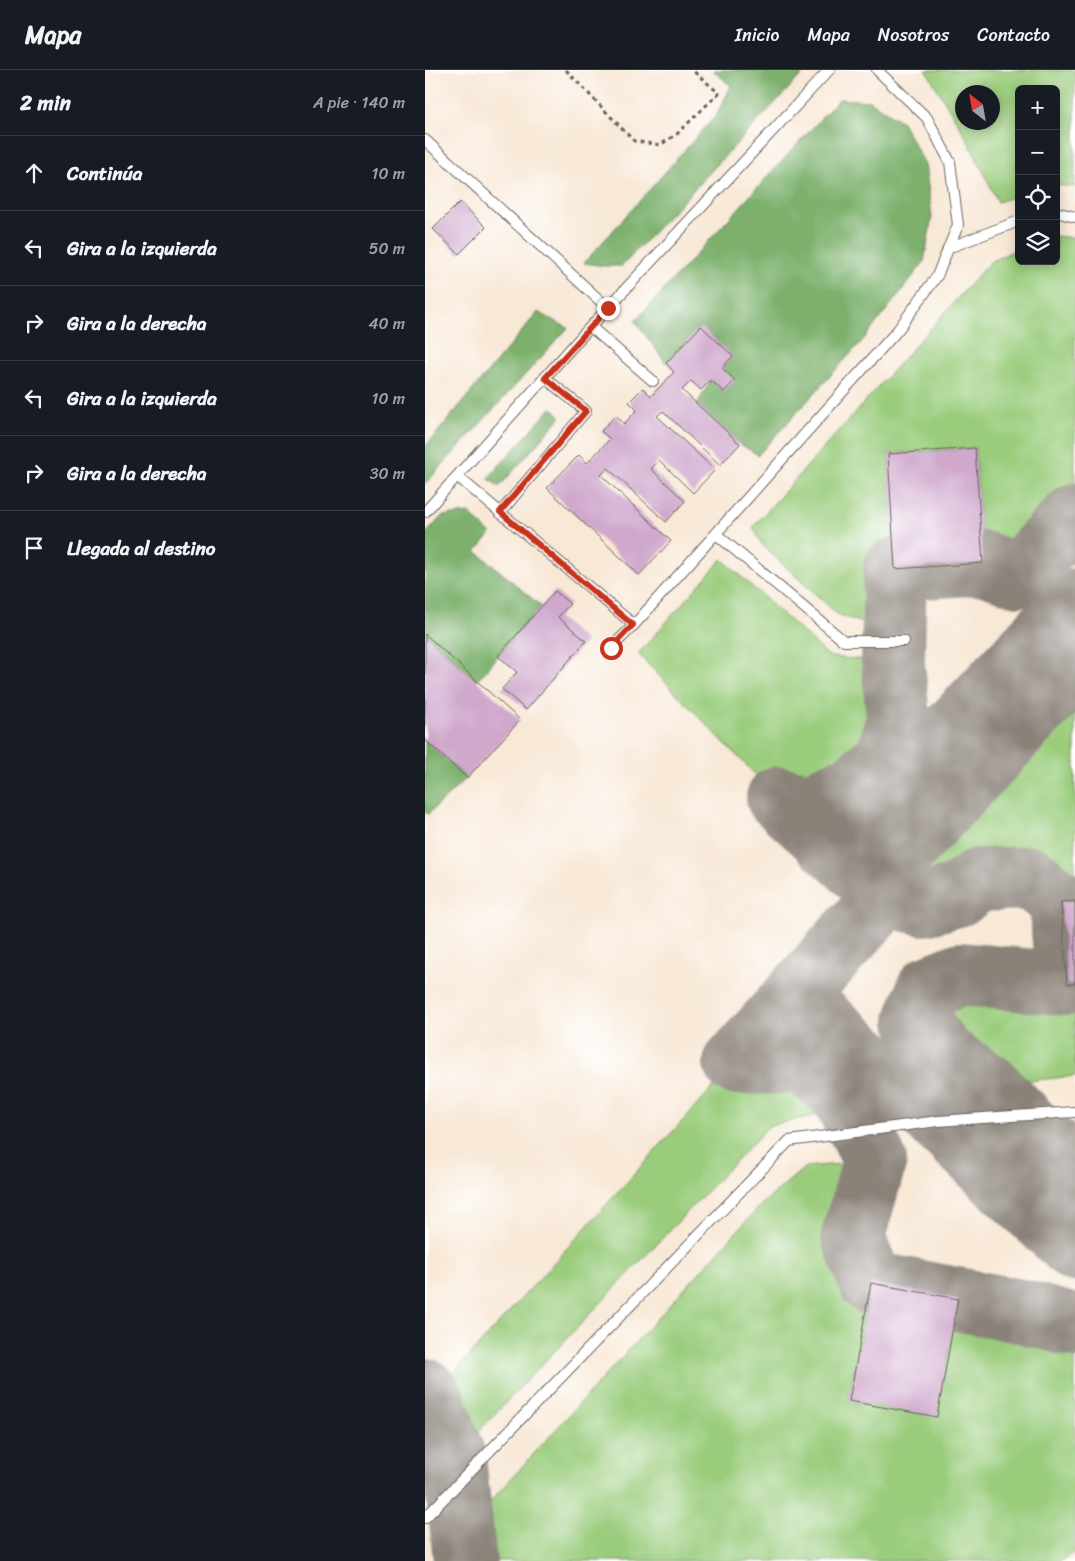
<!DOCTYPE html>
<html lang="es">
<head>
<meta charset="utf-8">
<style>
  body { margin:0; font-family:Sriracha,sans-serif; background:#20242c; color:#f1f3f6 }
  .controls { position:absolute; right:15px; top:15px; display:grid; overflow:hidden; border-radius:8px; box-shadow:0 2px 12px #0003 }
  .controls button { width:45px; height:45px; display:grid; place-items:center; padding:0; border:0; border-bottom:1px solid #363941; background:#171b24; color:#f1f3f6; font:25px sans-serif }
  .compass { position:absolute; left:530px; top:15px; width:45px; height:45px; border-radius:50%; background:#171b24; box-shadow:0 2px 12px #0003; rotate:329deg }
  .stop { position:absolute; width:15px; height:15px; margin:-11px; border:4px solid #c8321e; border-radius:50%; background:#fff }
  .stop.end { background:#c8321e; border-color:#fff; box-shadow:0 1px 5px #0008 }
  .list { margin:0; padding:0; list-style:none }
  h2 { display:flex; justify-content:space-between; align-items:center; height:65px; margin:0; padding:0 20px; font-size:21px }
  h2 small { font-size:16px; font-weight:400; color:#9ea1a6 }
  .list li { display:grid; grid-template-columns:32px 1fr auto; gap:15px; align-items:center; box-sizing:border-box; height:75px; padding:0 20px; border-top:1px solid #363941 }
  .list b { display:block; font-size:19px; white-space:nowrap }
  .list em { font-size:16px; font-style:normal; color:#9ea1a6 }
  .icon { flex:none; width:28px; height:28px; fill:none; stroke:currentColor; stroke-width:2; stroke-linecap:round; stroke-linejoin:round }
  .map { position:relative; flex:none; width:650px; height:1491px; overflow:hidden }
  header { display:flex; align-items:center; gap:30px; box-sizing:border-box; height:70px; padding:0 25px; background:#171b24; border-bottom:1px solid #363941 }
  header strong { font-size:24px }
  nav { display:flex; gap:28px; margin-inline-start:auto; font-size:18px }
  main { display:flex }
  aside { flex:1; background:#171b24 }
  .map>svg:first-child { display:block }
</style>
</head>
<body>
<header>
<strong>Mapa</strong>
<nav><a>Inicio</a><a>Mapa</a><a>Nosotros</a><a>Contacto</a></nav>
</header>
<main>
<aside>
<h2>2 min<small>A pie · 140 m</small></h2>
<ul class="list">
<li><svg class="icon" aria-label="ahead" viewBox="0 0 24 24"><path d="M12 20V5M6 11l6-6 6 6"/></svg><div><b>Continúa</b></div><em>10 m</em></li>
<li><svg class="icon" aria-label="left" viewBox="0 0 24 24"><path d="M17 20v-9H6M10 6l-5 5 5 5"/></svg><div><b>Gira a la izquierda</b></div><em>50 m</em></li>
<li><svg class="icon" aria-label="right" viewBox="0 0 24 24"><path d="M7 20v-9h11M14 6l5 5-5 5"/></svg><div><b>Gira a la derecha</b></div><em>40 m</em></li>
<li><svg class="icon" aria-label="left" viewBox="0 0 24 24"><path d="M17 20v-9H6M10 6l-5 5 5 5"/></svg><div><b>Gira a la izquierda</b></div><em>10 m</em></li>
<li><svg class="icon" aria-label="right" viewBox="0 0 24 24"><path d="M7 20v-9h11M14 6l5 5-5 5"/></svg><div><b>Gira a la derecha</b></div><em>30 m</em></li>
<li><svg class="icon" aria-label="arrive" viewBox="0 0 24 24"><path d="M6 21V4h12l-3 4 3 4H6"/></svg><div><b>Llegada al destino</b></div></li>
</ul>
</aside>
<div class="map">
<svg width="650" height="1491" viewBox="0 0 650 1491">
  <rect width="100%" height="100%" fill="#fff"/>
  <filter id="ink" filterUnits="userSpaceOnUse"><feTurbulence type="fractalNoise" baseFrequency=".02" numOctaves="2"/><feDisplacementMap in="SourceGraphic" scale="10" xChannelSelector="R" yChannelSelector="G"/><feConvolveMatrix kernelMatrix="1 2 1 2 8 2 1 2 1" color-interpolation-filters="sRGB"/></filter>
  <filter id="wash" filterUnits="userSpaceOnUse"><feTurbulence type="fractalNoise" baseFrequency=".0096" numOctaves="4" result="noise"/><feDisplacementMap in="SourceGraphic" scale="20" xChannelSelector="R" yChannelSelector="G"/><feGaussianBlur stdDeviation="1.12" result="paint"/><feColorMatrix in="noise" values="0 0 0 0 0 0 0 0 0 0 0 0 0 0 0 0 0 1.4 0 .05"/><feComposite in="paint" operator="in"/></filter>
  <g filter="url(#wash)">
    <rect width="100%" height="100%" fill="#f8e8d6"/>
    <path fill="#9acc7c" stroke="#5b744c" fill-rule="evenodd" d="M501,0H650V117L631,115V19H594V125L573,132L541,67ZM568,22V52H538V22Z
      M631,166L650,168V445L593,505L558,493L550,378L463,384L470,499L468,548L434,552L412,544L337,475L328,457L565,192L594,178V191H631Z
      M297,489L405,587L468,592L473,648L462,688L427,716L385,734L353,728L213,584Z
      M650,598V831L636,832L594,799L554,810L533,825L500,834L461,825L466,793Z
      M536,904L641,914H650V1006L564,1015L518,985L492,950L504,917Z
      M377,992L415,1021L410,1041L344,1056L29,1387L7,1327L310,993Z
      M438,1092L422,1168L446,1213L424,1331L512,1346L531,1240L595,1256L650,1272V1482L636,1491H56L51,1447L336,1135L380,1097Z"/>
    <path fill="#7bb06c" stroke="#4c6644" d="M288,0H381L197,196H179L159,193L292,44L306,16Z
      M414,29L445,31L477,52L500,94L507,147L499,192L439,269L333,385L315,374L272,334L286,310L299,322L310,311L297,298L308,286L276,256L241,293L210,251Z
      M113,242L143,258L0,414V377Z
      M127,337L136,347L74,417L63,408Z
      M44,443L66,464L51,481L116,536L52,611L0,564V465L17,446Z
      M0,670L42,708L3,744L0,742Z"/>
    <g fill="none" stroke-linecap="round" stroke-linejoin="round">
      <path stroke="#8a8279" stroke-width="64" d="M650,445L593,505L558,493L470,499L468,592L473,648L462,688L427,716L385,734L353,728L461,825L466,793L650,598
        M451,741L650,530
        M370,926L513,1051L650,1180
        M650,1102L564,1015L518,985L492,950L504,917L536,904L642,914L636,832L606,808L554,810L533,825L500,834L461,825L310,993L377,992L415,1021L450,1090L428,1166L446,1213L596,1241L650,1256
        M0,1320L7,1327L29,1387L40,1491"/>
    </g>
    <g id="blocks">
      <path fill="#cfa8cc" d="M35,132L61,157L34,184L8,159Z
        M276,256L308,286L297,298L310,310L299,322L286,310L276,320L266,311L257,320L315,374L295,395L238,341L232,346L290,400L268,423L234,390L226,399L260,431L241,452L183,398L176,405L246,471L214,505L122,418L154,385L162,393L185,369L176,361L191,345L199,354L212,340L204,332L218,318L226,326L249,302L241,293Z
        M550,378L558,493L470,499L463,384Z
        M130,521L145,534L133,547L161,571L101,640L77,619L92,602L73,586Z
        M0,564L95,650L42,708L0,670Z
        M650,831V914H642L636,832Z
        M446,1213L533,1229L512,1347L424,1331Z"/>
    </g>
  </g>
  <g filter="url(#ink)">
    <use href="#blocks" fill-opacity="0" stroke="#69635d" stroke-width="1"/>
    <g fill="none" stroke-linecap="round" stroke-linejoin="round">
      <defs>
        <path id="lane" d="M0,70L183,238
          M631,142L650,147
          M523,178L594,151
          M166,257L228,311
          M32,406L209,555L472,261L512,206L533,155L525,92L502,48L452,0
          M0,442L156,267L404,0
          M75,443L161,341L120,308
          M291,464L419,571H479
          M186,578L209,555
          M0,1448L364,1071L513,1051L650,1042"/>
      </defs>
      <use href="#lane" stroke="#69635d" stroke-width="12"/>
      <path stroke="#69635d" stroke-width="3" stroke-dasharray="4 4" stroke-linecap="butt" d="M141,0L209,71L235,75L252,64L294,23L267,0"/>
      <use href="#lane" stroke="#fff" stroke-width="10"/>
    </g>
  </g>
  <g fill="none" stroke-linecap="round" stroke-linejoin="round" filter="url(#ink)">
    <path stroke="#c8321e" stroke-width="6" d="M183,238L120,308L161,341L75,442L208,555L186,578"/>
  </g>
</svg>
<div class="controls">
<button>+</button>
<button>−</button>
<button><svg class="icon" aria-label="locate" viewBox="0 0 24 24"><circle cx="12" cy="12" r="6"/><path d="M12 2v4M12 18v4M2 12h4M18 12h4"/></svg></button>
<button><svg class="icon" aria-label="layers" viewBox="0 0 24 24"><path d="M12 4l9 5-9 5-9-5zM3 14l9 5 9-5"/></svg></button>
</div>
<svg class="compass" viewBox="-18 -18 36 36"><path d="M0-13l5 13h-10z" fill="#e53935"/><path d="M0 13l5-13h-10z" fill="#9ea1a6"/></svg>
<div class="stop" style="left:186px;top:578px"></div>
<div class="stop end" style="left:183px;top:238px"></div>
</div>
</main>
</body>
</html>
